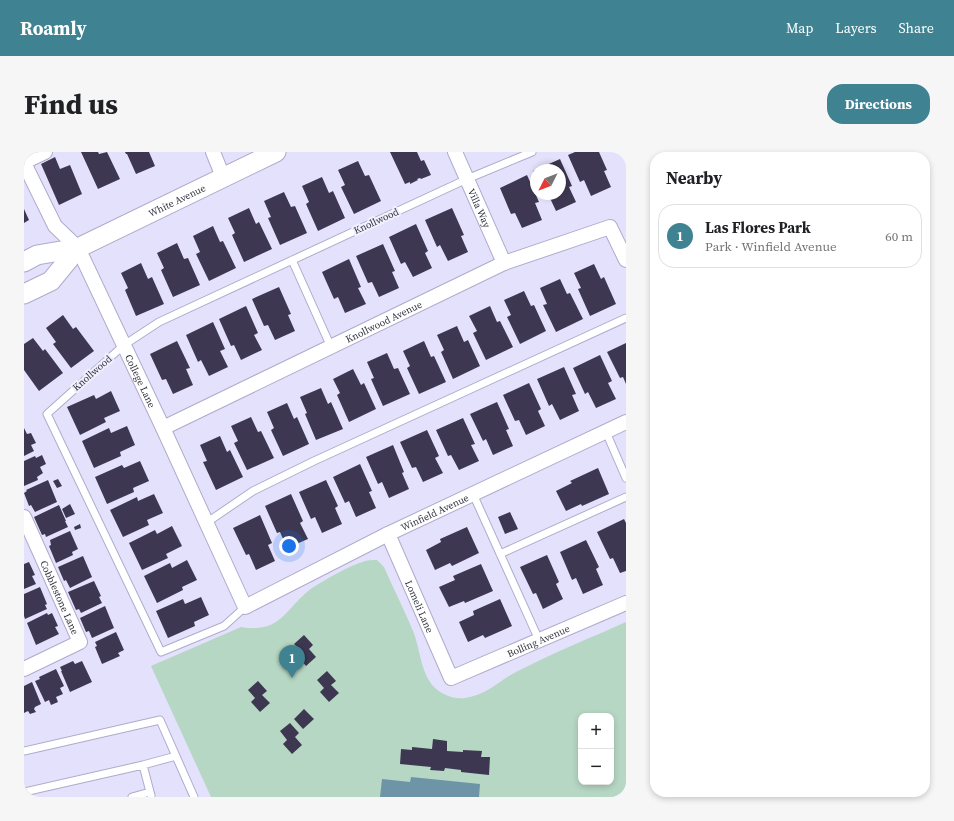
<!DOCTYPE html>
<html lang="en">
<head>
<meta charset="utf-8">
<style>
  body { margin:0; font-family:"Source Serif 4",serif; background:#f6f6f6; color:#202124 }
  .controls { position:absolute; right:12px; bottom:12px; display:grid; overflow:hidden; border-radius:8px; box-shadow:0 2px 6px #0003 }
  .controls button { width:36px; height:36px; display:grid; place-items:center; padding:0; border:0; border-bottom:1px solid #e0e0e0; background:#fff; color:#202124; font:20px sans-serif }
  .compass { position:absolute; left:506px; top:12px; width:36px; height:36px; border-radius:50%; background:#fff; box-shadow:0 2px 6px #0003; rotate:228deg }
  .you { position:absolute; left:265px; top:394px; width:14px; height:14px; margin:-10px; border:3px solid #fff; border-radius:50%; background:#1a73e8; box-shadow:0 0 0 6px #1a73e833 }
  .badge { display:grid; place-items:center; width:26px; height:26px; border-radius:50%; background:#3f8292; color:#fff; font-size:13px; font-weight:700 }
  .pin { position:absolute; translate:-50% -33px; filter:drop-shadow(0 1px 2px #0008) }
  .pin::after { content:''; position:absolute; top:21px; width:14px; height:12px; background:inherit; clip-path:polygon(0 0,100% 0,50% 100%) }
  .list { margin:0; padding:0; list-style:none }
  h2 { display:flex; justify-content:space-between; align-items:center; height:52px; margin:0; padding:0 16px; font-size:17px }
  h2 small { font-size:13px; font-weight:400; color:#757577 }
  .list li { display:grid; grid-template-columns:26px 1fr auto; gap:12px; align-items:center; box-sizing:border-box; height:64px; margin:0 8px 8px; padding:0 8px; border:1px solid #e0e0e0; border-radius:16px }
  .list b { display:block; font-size:15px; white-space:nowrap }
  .list p { margin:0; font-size:13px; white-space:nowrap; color:#757577 }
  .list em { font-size:13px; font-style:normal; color:#757577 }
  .map { position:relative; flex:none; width:602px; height:645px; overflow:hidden; border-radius:16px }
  header { display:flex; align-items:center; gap:24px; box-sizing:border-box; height:56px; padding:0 20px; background:#3f8292; color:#fff }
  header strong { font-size:19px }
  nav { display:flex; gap:22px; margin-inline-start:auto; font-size:14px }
  .intro { display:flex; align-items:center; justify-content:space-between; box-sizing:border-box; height:96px; padding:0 24px }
  h1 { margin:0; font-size:28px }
  .button { padding:10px 18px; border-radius:16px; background:#3f8292; color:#fff; font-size:14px; font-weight:700 }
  main { display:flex; gap:24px; padding:0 24px }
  aside { flex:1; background:#fff; border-radius:16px; box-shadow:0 2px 6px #0003 }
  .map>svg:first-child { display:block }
</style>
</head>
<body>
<header>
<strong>Roamly</strong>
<nav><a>Map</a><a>Layers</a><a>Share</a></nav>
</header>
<div class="intro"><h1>Find us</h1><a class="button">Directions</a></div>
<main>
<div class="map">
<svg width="602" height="645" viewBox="0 0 602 645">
  <rect width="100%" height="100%" fill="#e4e1fc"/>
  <path fill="#b6d7c3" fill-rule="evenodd" d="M353,408L360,415C369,436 380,457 389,479C396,496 396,515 406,530C413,541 429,548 441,546C464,543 475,528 494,519C529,501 566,486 602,470V645H187L127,514L217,475C258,482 261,456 288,436C302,427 325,414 341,409C344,408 349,408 353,408ZM557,564H587V630H557Z"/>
  <path fill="#6e94a8" d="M387,625L456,632L455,645H356L358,627L386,630Z"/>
  <path fill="#3e3751" d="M57,0H74L75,2L83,0L96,27L74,37Z
    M101,0H125L131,14L112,22L103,2H102Z
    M366,0H393L397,9L400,8L407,23L397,27L396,26L393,27L394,28L386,32V30L381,32Z
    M551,0H575L583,18L580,19L587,35L567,44L560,28L556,30L544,3Z
    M31,5L36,17L46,13L58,42L35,53L17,12Z
    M536,7L548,34L545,35L552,50L532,59L525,44L521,46L520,42H536V18H512V25L509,19Z
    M334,9L341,24L345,23L357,49L330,62L317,35L321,33L314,18Z
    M503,23L515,50L511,51L518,68L498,76L491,61L487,62L476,36Z
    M298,25L305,41L309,39L321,66L294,79L282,52L285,50L278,34Z
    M260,40L267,55L271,54L283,81L256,93L244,66L247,65L240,49Z
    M225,56L232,72L235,70L248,97L220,110L208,83L211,81L204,66Z
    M428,56L440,83L437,84L444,100L424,109L416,93L413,95L401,68Z
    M0,57L5,68L0,71Z
    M392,72L404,99L401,101L408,116L389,125L381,110L377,112L365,85Z
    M189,74L196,90L199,89L212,116L185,129L172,102L176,100L169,84Z
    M153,91L160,107L164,106L176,133L149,145L137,118L140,116L133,101Z
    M359,92L371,119L368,120L375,136L355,145L348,130L344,131L332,104Z
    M325,107L337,135L334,136L342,152L321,161L314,145L310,147L298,120Z
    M117,111L124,127L128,125L140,152L112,164L101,138L104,136L97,121Z
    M570,112L577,127L580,125L592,152L566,164L554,137L557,136L550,121Z
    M536,127L543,142L546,141L559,167L532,180L519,153L523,152L516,136Z
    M255,135L267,162L264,163L271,179L251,188L244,173L240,174L228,147Z
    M500,139L507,154L510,153L522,179L496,192L483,165L487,163L480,148Z
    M222,154L234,181L230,183L238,198L217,208L210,193L207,194L195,167Z
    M466,154L473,170L476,169L489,195L462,208L449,181L453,179L445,164Z
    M39,163L49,177L52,175L70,199L47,216L29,192L32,190L22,176Z
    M189,170L201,197L196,199L204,215L185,224L177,208L174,210L162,183Z
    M433,174L440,190L444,188L456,214L429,227L417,200L420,198L413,183Z
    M9,186L19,199L21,197L39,221L15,239L0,218V192Z
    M153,189L166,216L162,217L169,233L149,242L142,227L138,228L126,202Z
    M400,189L407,205L410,204L422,230L395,242L383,216L386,214L379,199Z
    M602,191V232L599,225L596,226L583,200Z
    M363,201L370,217L374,216L386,242L359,254L347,227L350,226L343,210Z
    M576,203L588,229L584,231L592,247L572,256L564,240L561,242L549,216Z
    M540,215L552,242L548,243L555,259L536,268L528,252L525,254L513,227Z
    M329,217L337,233L340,231L352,257L325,270L313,243L316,241L309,227Z
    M505,231L517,257L514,259L521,274L502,283L495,268L491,269L479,243Z
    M297,236L304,252L307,250L319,277L292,288L281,262L283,261L276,245Z
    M87,239L96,259L80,266L82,270L56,283L43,255L70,243L72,247Z
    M473,250L485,277L482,278L489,294L469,303L462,287L459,289L446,262Z
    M263,251L270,267L273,265L285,292L259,304L247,278L250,276L243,260Z
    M227,265L234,280L237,279L250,306L223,318L210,291L214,289L207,274Z
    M439,266L451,292L447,293L455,309L435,318L427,303L424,304L412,278Z
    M103,274L111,293L96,300L97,304L70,316L58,289L85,276L87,281Z
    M0,276L3,282L7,281L12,291L7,293L10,299L0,304Z
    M403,278L415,304L411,306L419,321L399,330L392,315L388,316L376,290Z
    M196,284L203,300L206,298L219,325L192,338L179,310L183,309L176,293Z
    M369,293L380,320L378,321L385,337L365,346L358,330L354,332L342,305Z
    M18,303L22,312L16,315L19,321L13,325L14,328L0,334V309L11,304L12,306Z
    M116,309L125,329L109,336L110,340L83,352L71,325L98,313L100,316Z
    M336,312L348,339L345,340L352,356L332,365L325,349L321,351L309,325Z
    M574,316L585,342L558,354L557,352L542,359L532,339L548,331L546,329Z
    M34,327L38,334L33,336L29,329Z
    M24,328L33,350L11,360L7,353L5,354L0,341L3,339L2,338Z
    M302,328L314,354L311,356L318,372L298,381L291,365L287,367L275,340Z
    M130,342L139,361L123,368L125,373L99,385L86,358L113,345L114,349Z
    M267,342L279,369L276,371L284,387L263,396L256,380L253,381L241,354Z
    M46,352L51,362L42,366L38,357Z
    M35,353L42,369H41L44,375L22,385L21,382L18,383L10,365Z
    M486,360L494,377L481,382L474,365Z
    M236,363L248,391L244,393L251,409L232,418L225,402L222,403L209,376Z
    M600,367L602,371V419L596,421L589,406L586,407L573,380Z
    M56,372L57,376L51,378L50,375Z
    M148,374L158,394L142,402L144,406L118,418L105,391L131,378L133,382Z
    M443,375L455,401L428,414L426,411L411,418L402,398L417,390L416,387Z
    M46,379L54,397L48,400L49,403L32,411L25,394L27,393L26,388Z
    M562,388L575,415L572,417L579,433L559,442L552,426L548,428L536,400Z
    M523,403L535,430L532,432L539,447L519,457L512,441L509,442L496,415Z
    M59,404L68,425L46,436L42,428L40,429L34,415Z
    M163,408L173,428L158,435L159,438L133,451L120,424L146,411L148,416Z
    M5,410L11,423L8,424L12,432L0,437V412Z
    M457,412L469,439L441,451L440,449L425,455L415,435L431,428L429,424Z
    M70,429L77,444L75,445L78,451L57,461L55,457L52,458L44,440Z
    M16,435L23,452L21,453L23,457L1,467L0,464V442Z
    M177,445L185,463L170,470L171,474L144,486L132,459L159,447L161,452Z
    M476,447L488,474L461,486L459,483L444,490L435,470L450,463L449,459Z
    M81,454L90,476L68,486L65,479L62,480L56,466Z
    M23,461L24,463L28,461L34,474L31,475L35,482L12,493L3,471Z
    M92,480L100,498L94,501L96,504L78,512L71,495L73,494L71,490Z
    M280,483L289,493L285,497L292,505L282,514L274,504L278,500L270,492Z
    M49,509L51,512L58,509L68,530L46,540L37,519H38L36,515Z
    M32,517L40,534L36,536L39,542L32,545L34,550L27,553L25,548L21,550L11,529L16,527L15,525Z
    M303,519L312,529L307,533L315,541L305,550L296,540L300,536L293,528Z
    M234,529L243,539L238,543L246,551L236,560L227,550L231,546L224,538Z
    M8,530L17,552L11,555L10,557L12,560L6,562L4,559L0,561V534Z
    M280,557L290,567L279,577L270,567Z
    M266,571L275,581L271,585L278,593L268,602L259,592L263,588L256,579Z
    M409,587L423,589V599L439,600V598L458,599L457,605H466L465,623L437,620V618L421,616L420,619L406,618L407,615L376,612L377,597L388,598V595L408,597Z"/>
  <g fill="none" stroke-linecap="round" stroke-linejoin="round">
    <defs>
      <path id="lane" d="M268,108L307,195
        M582,280L602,326
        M449,342L515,488
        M182,371L229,339L290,309L602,166
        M476,402L602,345
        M221,455L200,474L137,500L23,262L100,193L135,170L443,27L508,0
        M0,599L136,568L170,645
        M0,640L119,613
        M126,640L119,613L152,604
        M108,645L126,640L127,643"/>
      <g id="street">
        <path d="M189,0L199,25"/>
        <path id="s1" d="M431,0L480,111"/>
        <path d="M0,10L21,0"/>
        <path id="s2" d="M0,11L31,74L54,96L139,276L221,455L364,382L602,270"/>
        <path id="s3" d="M139,276L480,111L586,75L602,108"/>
        <path id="s4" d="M0,365L56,490L0,517"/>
        <path id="s5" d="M364,382L427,526L602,451"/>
      </g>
      <g id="secondary">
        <path id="s6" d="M0,110L13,103L54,96L252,0"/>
        <path d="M0,142L27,129L54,96"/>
      </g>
    </defs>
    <use href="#lane" stroke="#afabcb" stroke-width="9"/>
    <use href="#street" stroke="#afabcb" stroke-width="16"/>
    <use href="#secondary" stroke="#afabcb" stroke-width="21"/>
    <use href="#lane" stroke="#fff" stroke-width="7"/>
    <use href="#street" stroke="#fff" stroke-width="14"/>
    <use href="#secondary" stroke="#fff" stroke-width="19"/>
  </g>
  <g text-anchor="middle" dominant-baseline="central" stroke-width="4" stroke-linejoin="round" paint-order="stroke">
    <g font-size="10" fill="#353441" stroke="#f1f0fe">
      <text stroke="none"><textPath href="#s6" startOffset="166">White Avenue</textPath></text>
      <text stroke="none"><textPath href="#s1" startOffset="61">Villa Way</textPath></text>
      <text transform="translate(352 69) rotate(-25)">Knollwood</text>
      <text stroke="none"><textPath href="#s3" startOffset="245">Knollwood Avenue</textPath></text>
      <text transform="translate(68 221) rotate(-41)">Knollwood</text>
      <text stroke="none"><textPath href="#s2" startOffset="249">College Lane</textPath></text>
      <text stroke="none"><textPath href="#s2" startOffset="710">Winfield Avenue</textPath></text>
      <text stroke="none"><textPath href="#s4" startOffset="88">Cobblestone Lane</textPath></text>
      <text stroke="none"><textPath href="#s5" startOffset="79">Lomeli Lane</textPath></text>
      <text stroke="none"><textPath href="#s5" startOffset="252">Bolling Avenue</textPath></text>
    </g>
  </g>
</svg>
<div class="controls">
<button>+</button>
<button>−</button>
</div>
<svg class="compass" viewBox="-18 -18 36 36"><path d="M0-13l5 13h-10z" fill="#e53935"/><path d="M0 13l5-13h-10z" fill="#757577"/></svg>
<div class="you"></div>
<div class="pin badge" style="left:268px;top:526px">1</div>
</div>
<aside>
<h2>Nearby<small></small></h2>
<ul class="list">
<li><span class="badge">1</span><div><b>Las Flores Park</b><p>Park · Winfield Avenue</p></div><em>60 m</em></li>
</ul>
</aside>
</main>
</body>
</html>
